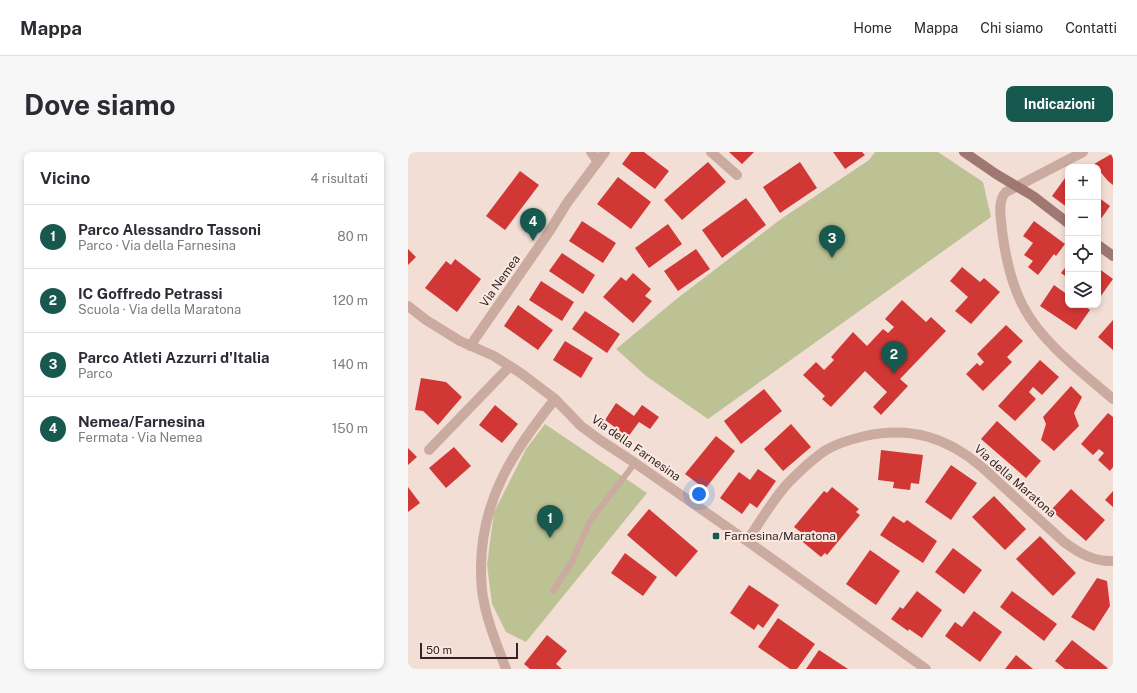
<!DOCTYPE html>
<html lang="it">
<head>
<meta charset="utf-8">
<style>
  body { margin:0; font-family:"Public Sans",sans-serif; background:#f7f7f7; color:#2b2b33 }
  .controls { position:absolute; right:12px; top:12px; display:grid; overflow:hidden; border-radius:8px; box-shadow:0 2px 6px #0003 }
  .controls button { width:36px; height:36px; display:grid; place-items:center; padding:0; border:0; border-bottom:1px solid #e1e1e2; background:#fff; color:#2b2b33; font:20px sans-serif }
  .scale { position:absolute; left:12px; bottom:10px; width:98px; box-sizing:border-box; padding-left:4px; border:2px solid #342524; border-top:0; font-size:11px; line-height:14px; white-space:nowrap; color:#342524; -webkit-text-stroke:3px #fae9e1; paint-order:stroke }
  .you { position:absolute; left:291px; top:342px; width:14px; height:14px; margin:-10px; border:3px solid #fff; border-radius:50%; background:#1a73e8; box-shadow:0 0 0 6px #1a73e833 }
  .badge { display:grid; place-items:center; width:26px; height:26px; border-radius:50%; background:#17594e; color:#fff; font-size:13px; font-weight:700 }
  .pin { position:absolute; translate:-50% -33px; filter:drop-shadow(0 1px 2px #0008) }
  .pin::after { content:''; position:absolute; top:21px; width:14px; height:12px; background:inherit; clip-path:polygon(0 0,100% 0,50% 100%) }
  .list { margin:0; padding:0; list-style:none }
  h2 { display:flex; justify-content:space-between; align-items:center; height:52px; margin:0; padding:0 16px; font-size:17px }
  h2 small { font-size:13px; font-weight:400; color:#7c7c81 }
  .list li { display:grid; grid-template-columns:26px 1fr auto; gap:12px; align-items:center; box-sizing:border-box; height:64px; padding:0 16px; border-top:1px solid #e1e1e2 }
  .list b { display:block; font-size:15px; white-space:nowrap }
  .list p { margin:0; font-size:13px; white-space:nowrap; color:#7c7c81 }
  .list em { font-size:13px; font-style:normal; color:#7c7c81 }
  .icon { flex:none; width:22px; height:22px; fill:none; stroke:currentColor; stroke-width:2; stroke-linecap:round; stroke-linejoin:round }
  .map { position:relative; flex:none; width:705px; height:517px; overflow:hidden; border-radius:8px }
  header { display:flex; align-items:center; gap:24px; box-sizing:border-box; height:56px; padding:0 20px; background:#fff; border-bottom:1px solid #e1e1e2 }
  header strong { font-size:19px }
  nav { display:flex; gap:22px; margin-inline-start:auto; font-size:14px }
  .intro { display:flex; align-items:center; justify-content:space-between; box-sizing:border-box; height:96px; padding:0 24px }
  h1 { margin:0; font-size:28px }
  .button { padding:10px 18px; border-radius:8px; background:#17594e; color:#fff; font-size:14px; font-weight:700 }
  main { display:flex; gap:24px; padding:0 24px }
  aside { flex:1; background:#fff; border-radius:8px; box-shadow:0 2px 6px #0003 }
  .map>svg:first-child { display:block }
</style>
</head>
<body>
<header>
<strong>Mappa</strong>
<nav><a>Home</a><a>Mappa</a><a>Chi siamo</a><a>Contatti</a></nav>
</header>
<div class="intro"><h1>Dove siamo</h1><a class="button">Indicazioni</a></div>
<main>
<aside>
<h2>Vicino<small>4 risultati</small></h2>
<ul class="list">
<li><span class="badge">1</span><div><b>Parco Alessandro Tassoni</b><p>Parco · Via della Farnesina</p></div><em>80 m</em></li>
<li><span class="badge">2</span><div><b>IC Goffredo Petrassi</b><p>Scuola · Via della Maratona</p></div><em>120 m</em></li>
<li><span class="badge">3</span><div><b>Parco Atleti Azzurri d'Italia</b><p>Parco</p></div><em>140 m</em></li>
<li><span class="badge">4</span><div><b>Nemea/Farnesina</b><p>Fermata · Via Nemea</p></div><em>150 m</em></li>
</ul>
</aside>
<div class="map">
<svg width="705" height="517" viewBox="0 0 705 517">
  <rect width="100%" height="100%" fill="#f3ded5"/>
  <path fill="#bdc294" d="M467,0H530L575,30L583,65L300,267L238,224L208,197L271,145L373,67L461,8Z
    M137,272L239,341L118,490L98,480L84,452L79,413L86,360L118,297Z"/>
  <path fill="#d13735" d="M223,0H236L261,19L247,37L214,12Z
    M321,0H346L334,12Z
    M425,0H454L457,3L437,17Z
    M705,1V33L700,29L690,17V15H689L686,12Z
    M300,10L318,30L274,68L256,48Z
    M392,10L409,36L372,61L355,35Z
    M112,19L131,33L97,78L78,64Z
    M660,22V56L644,44Z
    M210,25L243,50L223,77L189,52Z
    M690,45L702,54L690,71Z
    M338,46L358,73L314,106L294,78Z
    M174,69L208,91L195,111L161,89Z
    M626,69L657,92L648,104L646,102L630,123L620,115L625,109L616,103L625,91L615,84Z
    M260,72L274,92L241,116L227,96Z
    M0,97L8,105L0,113Z
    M288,97L302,117L270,139L256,119Z
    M154,101L187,123L175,142L141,119Z
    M47,107L73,127L49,160L17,136L38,109L43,113Z
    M660,112V126L653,121Z
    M554,115L572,130L576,126L592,140L563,172L547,159L560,145L542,129Z
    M690,116L705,127L690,148Z
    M225,121L243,137L237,144L244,149L225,171L195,145L213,125L218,129Z
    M133,129L166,150L154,169L121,148Z
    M646,133L660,143V153H675L682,158L668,178L632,154Z
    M494,148L518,170L523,165L538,179L492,227L500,234L473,263L465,255L479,240L457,219L423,255L414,247L417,244L395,223L408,210L416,218L426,208L423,205L445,180L459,194L475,177L480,181L486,175L477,167Z
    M110,153L145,178L130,198L96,174Z
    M177,159L212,182L199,201L164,177Z
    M705,168V198L690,185Z
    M598,173L615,189L599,205L604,210L575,239L558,222L569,211L572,214L576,210L569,202Z
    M157,189L185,206L173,226L145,208Z
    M632,208L651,225L634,243L625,235L621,240L628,247L607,269L590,254Z
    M13,226L38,230L54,245L30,273L15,259L7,258Z
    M663,234L674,245L666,261L671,274L646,299L633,288L638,272L635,265Z
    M356,237L374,259L333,292L316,269Z
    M208,251L226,264L234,253L251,265L242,277L231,270L220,285L197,268Z
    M87,253L110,272L94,291L71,273Z
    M700,261L705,265V315L702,319L690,308L696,301L691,297L685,303L673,292Z
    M589,269L633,309L618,326L573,287Z
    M383,272L403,295L375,319L356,297Z
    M308,284L327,299L297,337L277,322Z
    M46,295L63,314L38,336L21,316Z
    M0,296L9,305L0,313Z
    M473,298L515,303L511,332L503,331L502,338L485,336L486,330L470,328Z
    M543,313L569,331L543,368L517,350Z
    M350,317L368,329L349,356L342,351L334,362L312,346L331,320L342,328Z
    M0,335L12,351L0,360Z
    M424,335L451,357L448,360L452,363L419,403L417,401L413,405L390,386L394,381L386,375L416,339L419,341Z
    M663,337L697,368L678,389L643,358Z
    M705,339V355L697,348Z
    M586,344L618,377L597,398L564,365Z
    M241,357L290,399L268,425L219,383Z
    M485,364L496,371L499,368L529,389L515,411L472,383Z
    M632,384L668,421L645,444L608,407Z
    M545,396L574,418L556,442L527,420Z
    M462,398L492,419L468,453L438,432Z
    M217,401L249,425L235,444L203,421Z
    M689,426L699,429L702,454L686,479L663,465Z
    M341,433L371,453L355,476L350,472L346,478L322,461Z
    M509,439L534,458L514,486L501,477L500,479L483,467L492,455L495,457Z
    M604,439L649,472L636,489L592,455Z
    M566,459L594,480L572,510L537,484L547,470L554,475Z
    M370,466L407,492L389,517H382L350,495Z
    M139,483L159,499L148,512L154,517H122L116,512Z
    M664,488L701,517H657L647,509Z
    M411,498L440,517H398Z
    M608,503L625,517H597Z"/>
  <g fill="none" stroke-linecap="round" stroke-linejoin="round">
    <path stroke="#cbaaa0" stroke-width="6" d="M145,439L164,410L182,369L227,311"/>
    <path stroke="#cbaaa0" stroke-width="10" d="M183,0L190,10
      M303,0L329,23
      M675,0L598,40C589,49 593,66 594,78C597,103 603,131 615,154C634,191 674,220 705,247
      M0,154L18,168L52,189L86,204L114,222L147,247L173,274L192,288L227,311L339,389L518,517
      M62,194L141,80L159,51L197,0
      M21,298L102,214
      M339,389C352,370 365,347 381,330C392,319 404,307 418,298C430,291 444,287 457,284C504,274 540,286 575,316L656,390C671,401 686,410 705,409
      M98,517C90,495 80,473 76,450C73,439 73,426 73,414C74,346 106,298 147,247"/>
    <path stroke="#9f7872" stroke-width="10" d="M556,0L588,22L625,44L660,71
      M690,93L705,104"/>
  </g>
  <rect fill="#17594e" stroke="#fae9e1" stroke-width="1.5" x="304" y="380" width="8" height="8" rx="2"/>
  <g text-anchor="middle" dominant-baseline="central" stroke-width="4" stroke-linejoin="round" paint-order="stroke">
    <g font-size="12" fill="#342524" stroke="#fae9e1">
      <text transform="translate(92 129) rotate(-55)">Via Nemea</text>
      <text transform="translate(228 296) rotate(35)">Via della Farnesina</text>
      <text transform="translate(607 329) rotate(41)">Via della Maratona</text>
    </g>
    <g font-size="12" fill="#342524" stroke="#fae9e1" text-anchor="start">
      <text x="316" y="384">Farnesina/Maratona</text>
    </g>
  </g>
</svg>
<div class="controls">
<button>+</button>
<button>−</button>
<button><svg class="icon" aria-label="locate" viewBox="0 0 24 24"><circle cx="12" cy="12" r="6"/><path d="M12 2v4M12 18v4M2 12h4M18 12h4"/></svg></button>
<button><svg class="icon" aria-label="layers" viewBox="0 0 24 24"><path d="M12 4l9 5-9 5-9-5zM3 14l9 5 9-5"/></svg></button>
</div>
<div class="scale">50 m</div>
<div class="you"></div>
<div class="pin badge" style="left:142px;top:386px">1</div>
<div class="pin badge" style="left:486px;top:222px">2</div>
<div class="pin badge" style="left:424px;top:106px">3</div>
<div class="pin badge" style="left:125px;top:89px">4</div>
</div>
</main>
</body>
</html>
